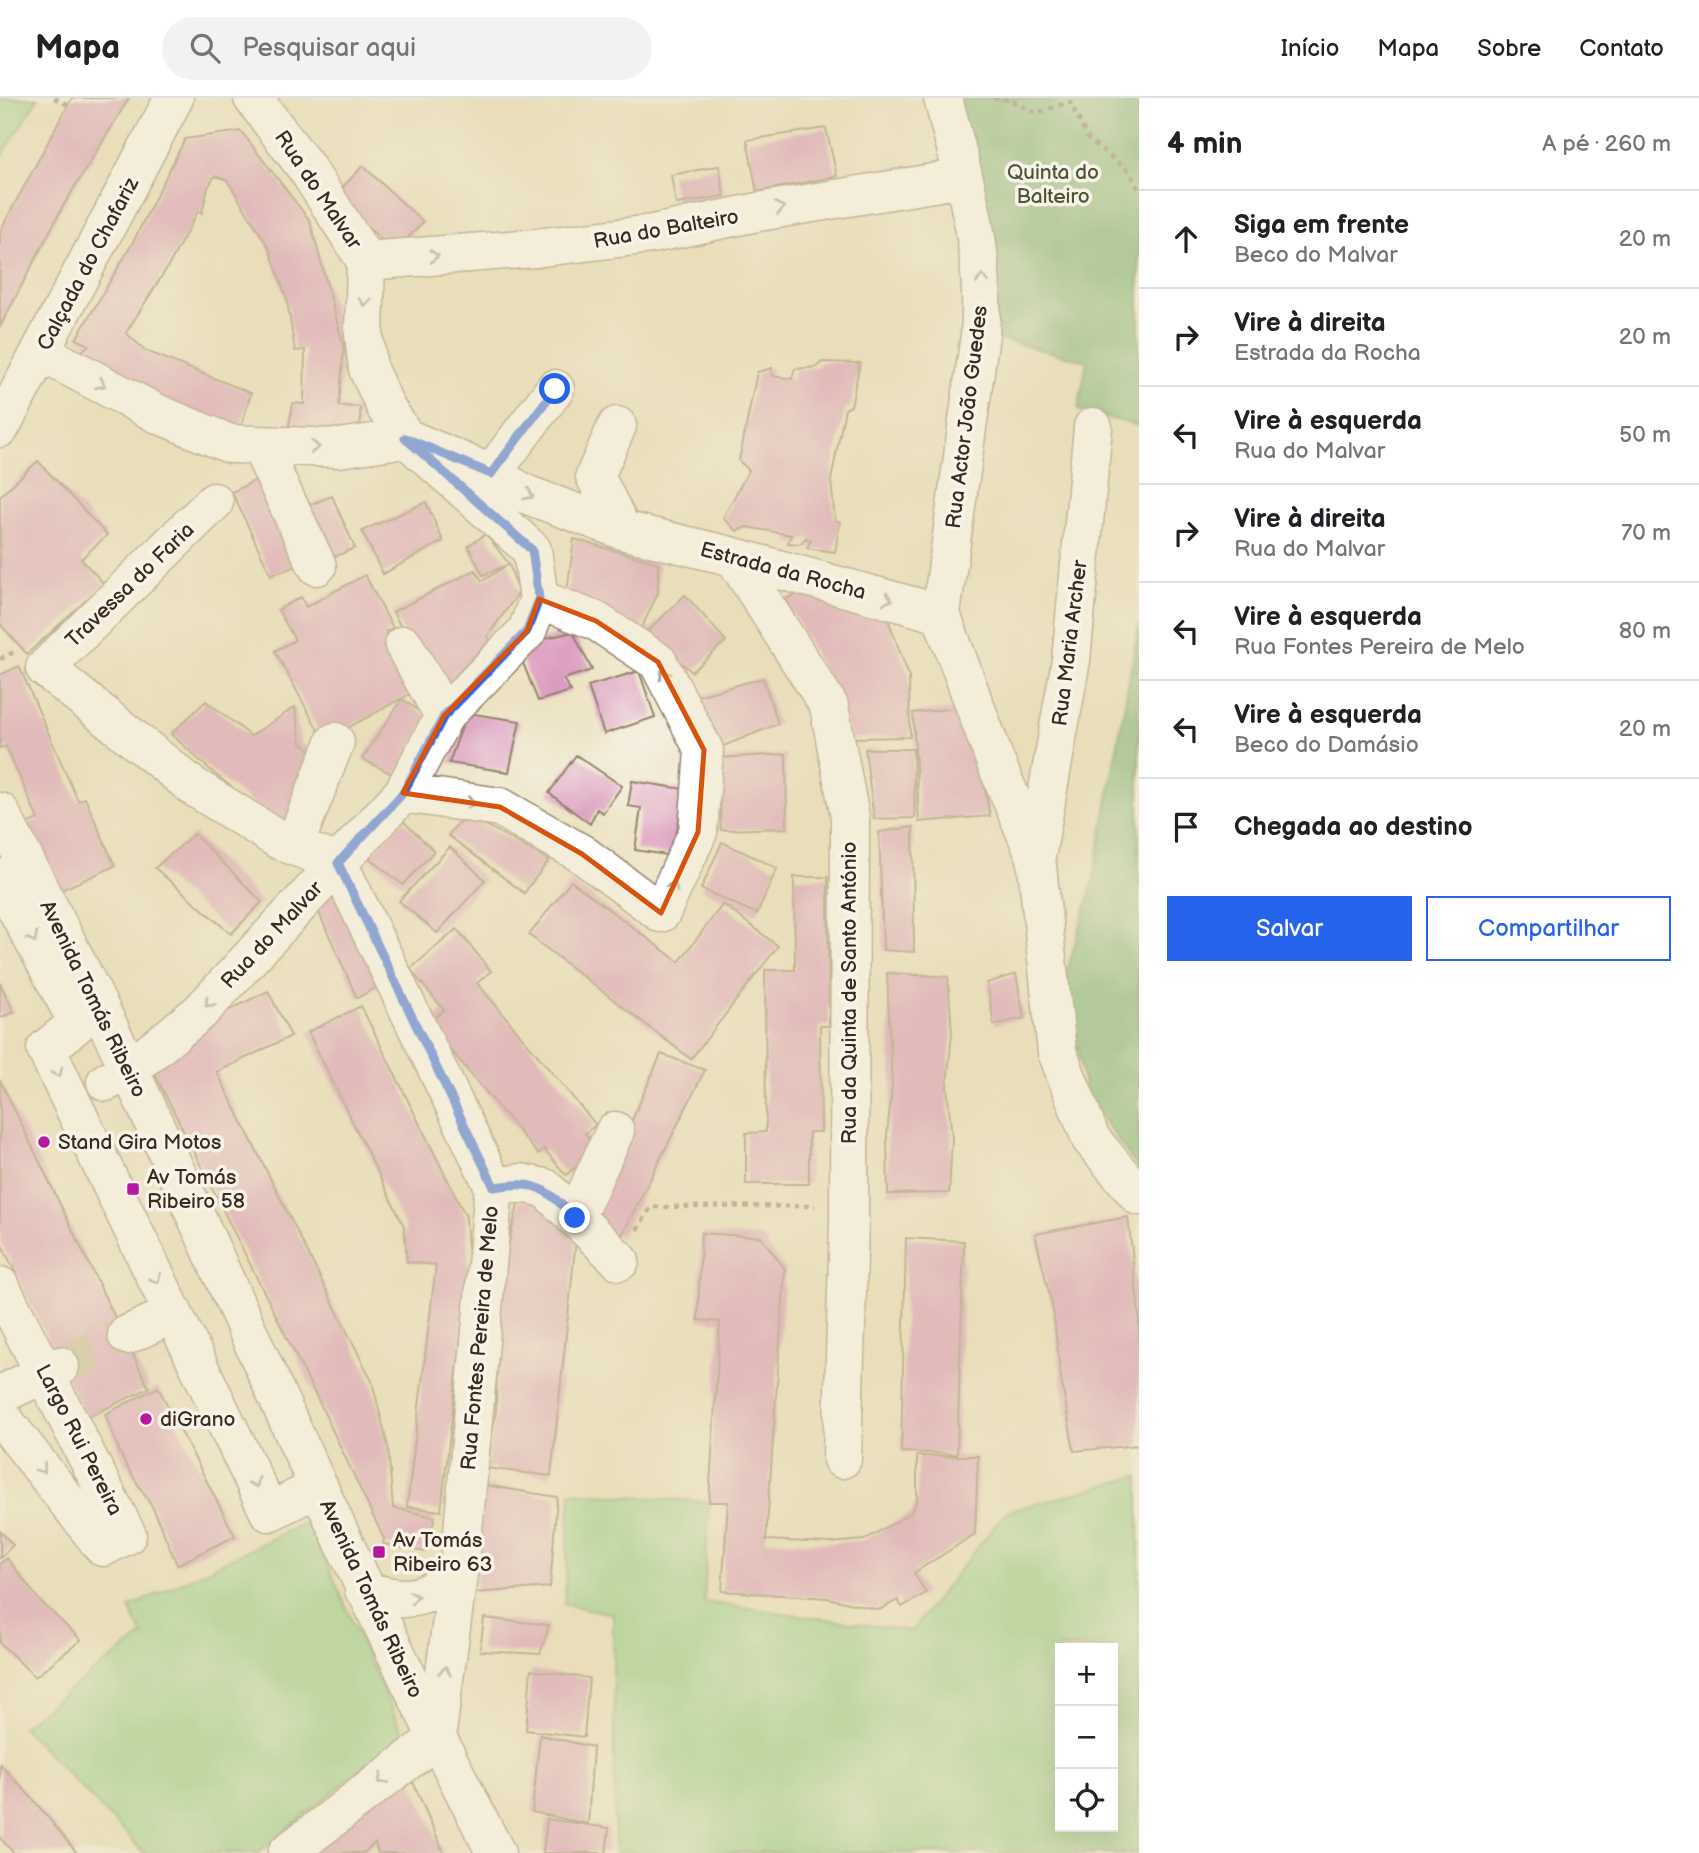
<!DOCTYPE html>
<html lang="pt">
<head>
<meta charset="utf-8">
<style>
  body { margin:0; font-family:"Balsamiq Sans",sans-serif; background:#f2f2f2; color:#202124 }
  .controls { position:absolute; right:21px; bottom:21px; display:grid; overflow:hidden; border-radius:0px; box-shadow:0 7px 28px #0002 }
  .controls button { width:63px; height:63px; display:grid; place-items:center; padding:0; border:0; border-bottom:2px solid #e0e0e0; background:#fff; color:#202124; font:35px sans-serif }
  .stop { position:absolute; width:21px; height:21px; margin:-16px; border:5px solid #2563eb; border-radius:50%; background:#fff }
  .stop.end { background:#2563eb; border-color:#fff; box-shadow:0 2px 7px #0008 }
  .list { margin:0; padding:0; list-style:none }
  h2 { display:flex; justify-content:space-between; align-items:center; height:91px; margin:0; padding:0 28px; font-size:30px }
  h2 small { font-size:23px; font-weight:400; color:#757577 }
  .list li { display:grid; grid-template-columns:46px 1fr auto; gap:21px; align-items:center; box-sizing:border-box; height:98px; padding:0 28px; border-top:2px solid #e0e0e0 }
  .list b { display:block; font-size:26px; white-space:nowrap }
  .list p { margin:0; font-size:23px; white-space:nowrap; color:#757577 }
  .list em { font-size:23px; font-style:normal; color:#757577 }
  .actions { display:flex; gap:14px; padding:21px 28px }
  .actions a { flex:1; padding:16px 0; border:2px solid #2563eb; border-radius:0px; text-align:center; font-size:24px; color:#2563eb }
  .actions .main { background:#2563eb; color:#fff }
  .icon { flex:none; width:38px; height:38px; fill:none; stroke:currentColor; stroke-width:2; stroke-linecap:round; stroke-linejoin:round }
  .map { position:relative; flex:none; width:1139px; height:1755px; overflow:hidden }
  header { display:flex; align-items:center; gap:42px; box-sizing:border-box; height:98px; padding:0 35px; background:#fff; border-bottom:2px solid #e0e0e0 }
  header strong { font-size:33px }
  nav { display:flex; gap:38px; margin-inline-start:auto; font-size:24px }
  .search { width:490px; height:63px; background:#f2f2f2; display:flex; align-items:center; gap:18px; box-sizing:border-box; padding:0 24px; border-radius:38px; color:#757577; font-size:26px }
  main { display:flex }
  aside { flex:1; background:#fff }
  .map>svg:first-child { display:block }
</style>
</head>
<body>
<header>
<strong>Mapa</strong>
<div class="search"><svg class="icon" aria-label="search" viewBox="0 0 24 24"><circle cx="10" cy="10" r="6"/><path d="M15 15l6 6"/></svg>Pesquisar aqui</div>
<nav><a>Início</a><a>Mapa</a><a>Sobre</a><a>Contato</a></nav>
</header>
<main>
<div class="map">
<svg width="1139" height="1755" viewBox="0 0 1139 1755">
  <rect width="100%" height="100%" fill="#f7f3e8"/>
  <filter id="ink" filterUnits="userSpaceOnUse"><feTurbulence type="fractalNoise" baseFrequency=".0143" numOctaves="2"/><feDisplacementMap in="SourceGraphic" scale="14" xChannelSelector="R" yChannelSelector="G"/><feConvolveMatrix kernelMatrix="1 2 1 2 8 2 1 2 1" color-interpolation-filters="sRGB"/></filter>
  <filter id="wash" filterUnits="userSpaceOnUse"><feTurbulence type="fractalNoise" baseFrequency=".00686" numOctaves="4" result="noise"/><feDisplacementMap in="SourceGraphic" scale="28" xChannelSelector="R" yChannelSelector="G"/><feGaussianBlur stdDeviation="1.57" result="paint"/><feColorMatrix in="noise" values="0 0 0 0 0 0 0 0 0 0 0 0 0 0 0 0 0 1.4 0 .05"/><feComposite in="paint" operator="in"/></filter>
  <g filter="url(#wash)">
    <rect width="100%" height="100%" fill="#eadeba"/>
    <path fill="#8ccd84" stroke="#647c51" stroke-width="2" fill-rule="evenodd" d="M0,0H38L0,61Z
      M1139,1378V1755H615L613,1516L564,1506L571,1394L709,1404L704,1504L911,1533L1006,1414ZM1060,1550H1113V1729H1060Z
      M308,1423L403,1637L258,1755H144L22,1628L143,1537L129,1510Z"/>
    <path fill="#71b072" stroke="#566d48" stroke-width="2" d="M943,0H1139V328L1078,312L1087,263L980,237Z
      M1139,525V1072L1085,996L1066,876L1093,785Z"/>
    <g id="blocks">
      <path fill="#d88fba" d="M72,0H129L62,110L0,229V133Z
        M826,30L837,78L757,94L747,42Z
        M241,33L310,123L344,250L339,308L360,309L361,334L288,333L293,305L304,306L305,252L295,253L287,202L269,150L227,82L215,78L208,89L202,115L198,113L170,165L126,235L146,253L251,295L240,333L179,312L78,256L89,247L76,241L132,146L185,41Z
        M363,68L423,124L394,154L335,97Z
        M719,68L724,98L676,106L671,77Z
        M822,264L860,265L851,308L845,311L831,382L835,422L840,424L835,454L807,450L811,442L806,440L800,446L788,445L791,437L747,429L737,433L723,420L749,372L739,363L757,274L772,270V278L792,281L795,271L816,269Z
        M38,363L107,437L81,461L104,486L27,556L0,526V398Z
        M262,379L305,465L271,477L232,394Z
        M332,398L355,450L323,464L293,413Z
        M426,404L443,443L383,476L362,433Z
        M486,436L509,466L483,477L468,448Z
        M574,441L658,465V495L641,531L567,494Z
        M509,466L519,494L487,539L490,542L437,597L393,514L475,472L482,483Z
        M365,477L393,530L386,534L417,592L324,643L275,553L295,542L278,512L301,499L306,509Z
        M814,488L886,516L909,578L910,639L852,640L817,561L786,501Z
        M685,497L726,543L692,574L646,535Z
        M573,534L592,572L563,581L571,593L538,603L516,547Z
        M19,568L78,703L85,700L115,768L57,794L26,726L38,721L6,648L0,650V577Z
        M639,573L655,619L604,636L588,588Z
        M763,580L778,626L716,651L694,599Z
        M402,601L428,619L396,678L362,661Z
        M206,603L251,638L295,609L301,645L334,668L304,746L215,676L171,636Z
        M957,610L977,650L990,718L919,724L913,615Z
        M467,615L520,623L509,674L449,665Z
        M865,651H913L915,720L874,721Z
        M786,656L787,730L721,732L719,660Z
        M576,657L622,688L603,715L597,711L590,726L549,695Z
        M632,683L684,691L673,758L635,752L641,710L628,708Z
        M466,716L549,762L524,795L448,737Z
        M403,723L434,753L403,787L368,759Z
        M913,729L914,854L883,852L879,734Z
        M194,736L262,804L231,836L155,770Z
        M722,744L777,770L757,816L701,791Z
        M450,749L485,782L437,835L399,803Z
        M794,779H828L829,928H820L821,1034H809V1086H746V1035L766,1034L765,872H795Z
        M571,783L679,864L723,806L778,848L691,961L529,837Z
        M338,786L382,886L357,900L315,806Z
        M457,831L491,873L477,885L596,1027L585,1035L598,1051L566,1077L544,1051L538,1056L428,925L444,912L410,871Z
        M887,875L948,879L952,935L947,988L952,1041L949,1095L888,1096L887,1037L892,988Z
        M1016,876L1024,920L994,927L987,885Z
        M0,885L14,914L0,920Z
        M268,893L291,938L217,974L372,1283L388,1349L393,1410L435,1419L426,1454L383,1446L384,1441L321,1308L148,962L195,929Z
        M361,908L466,1119L469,1170L441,1413L407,1409L436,1167L407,1164L404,1128L308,934Z
        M661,956L705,972L621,1139L587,1125Z
        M0,982L149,1290L86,1320L0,1143Z
        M519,1103L536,1104L576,1142L551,1378L486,1370L496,1313L497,1258L508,1148Z
        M1128,1119L1139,1216V1347L1074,1353L1061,1281L1053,1212L1035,1136Z
        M701,1135L761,1139L785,1171L766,1442L830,1445L864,1442L911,1415L917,1402V1358H978L975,1436L914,1475L926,1495L902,1509L898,1502L879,1512L827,1500L722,1493L728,1404H709L720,1224L698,1222Z
        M906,1140L964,1143L957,1356L901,1354Z
        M158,1289L235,1438L177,1467L154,1412L124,1364L105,1316Z
        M484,1387L557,1399L550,1489L475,1495Z
        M0,1433L13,1447L0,1460Z
        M7,1460L40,1503L81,1542L35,1579L0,1545V1466Z
        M484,1520L549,1527L540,1556L480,1553Z
        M531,1572L589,1580L584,1639L526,1632Z
        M540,1637L593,1649L588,1726L532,1714Z
        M0,1666L32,1700L77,1755H14L0,1740Z
        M413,1684L444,1755H378L375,1745L363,1755H308L362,1703Z
        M547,1721L609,1730L606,1755H543Z"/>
    </g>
  </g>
  <g filter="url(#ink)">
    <use href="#blocks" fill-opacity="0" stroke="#92846c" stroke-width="2"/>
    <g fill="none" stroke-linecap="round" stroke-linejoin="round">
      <path stroke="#c7ba9b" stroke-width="38" stroke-dasharray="38 19" stroke-linecap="butt" d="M60,1268L127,1237"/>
      <defs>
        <path id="minor" d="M943,0C964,83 987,150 980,237L941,516L996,665L1036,759L1057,954L1091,1041L1139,1098
          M366,163L535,150L652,136L758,114L963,80
          M41,254L156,315L230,346L339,350L406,340L491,376L525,396L622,432L734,459L941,516
          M617,328L595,378L622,432
          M0,330L174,0
          M260,347L317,468
          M491,376L555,291
          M214,404L45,570L194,689L281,743L338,765L494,1089L461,1455L436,1641
          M734,459L829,608L850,719L849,1125L842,1361
          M404,547L444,618
          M403,695L500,709L582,756L661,815L698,734L704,652L658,564L596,523L539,501
          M0,714C44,800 89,886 130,973C251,1235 362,1500 496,1755
          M294,748L335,644
          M1036,759L1071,562L1093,329
          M0,780L69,908
          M78,925L46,951L269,1414L319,1389
          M106,984L129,972L200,914L403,695L444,618L527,533L539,501L532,452L406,340L386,310L368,271L364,237L366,163L307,71L253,0
          M494,1089L521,1085L545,1090L620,1163
          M575,1120L615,1033
          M0,1188L127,1437L103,1449L0,1317
          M127,1237L173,1216
          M0,1297L60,1268
          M364,1492C405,1506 424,1502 458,1477
          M287,1755L436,1641"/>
      </defs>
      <use href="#minor" stroke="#92846c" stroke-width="41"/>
      <path stroke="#92846c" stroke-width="4.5" stroke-dasharray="5 5" stroke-linecap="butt" d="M54,0L69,7
        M993,0L1006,1L1037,15L1070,4L1088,41L1129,73L1139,92
        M0,561L16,553
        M637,1132L651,1109L815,1108"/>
      <use href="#minor" stroke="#fff" stroke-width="38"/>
    </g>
    <defs><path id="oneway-chevron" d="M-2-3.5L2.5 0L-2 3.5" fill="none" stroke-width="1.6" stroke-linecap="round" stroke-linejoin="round" transform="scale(1.75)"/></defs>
    <g stroke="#a79f9a">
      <use href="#oneway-chevron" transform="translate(780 110) rotate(-10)"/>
      <use href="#oneway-chevron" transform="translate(434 158) rotate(-5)"/>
      <use href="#oneway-chevron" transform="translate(982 181) rotate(-96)"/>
      <use href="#oneway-chevron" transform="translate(365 204) rotate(91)"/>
      <use href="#oneway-chevron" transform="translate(101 286) rotate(28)"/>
      <use href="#oneway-chevron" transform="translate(315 349) rotate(2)"/>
      <use href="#oneway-chevron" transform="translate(529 397) rotate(24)"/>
      <use href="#oneway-chevron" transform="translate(888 501) rotate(15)"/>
      <use href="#oneway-chevron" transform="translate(664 576) rotate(-118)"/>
      <use href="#oneway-chevron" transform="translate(471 705) rotate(8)"/>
      <use href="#oneway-chevron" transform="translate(673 788) rotate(-66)"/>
      <use href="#oneway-chevron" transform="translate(33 840) rotate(61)"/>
      <use href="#oneway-chevron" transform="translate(209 905) rotate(133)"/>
      <use href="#oneway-chevron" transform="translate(58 975) rotate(64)"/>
      <use href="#oneway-chevron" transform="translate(156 1181) rotate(64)"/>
      <use href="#oneway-chevron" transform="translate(42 1371) rotate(52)"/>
      <use href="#oneway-chevron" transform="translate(255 1385) rotate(64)"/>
      <use href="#oneway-chevron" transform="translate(414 1499) rotate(-10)"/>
      <use href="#oneway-chevron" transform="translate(445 1573) rotate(-82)"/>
      <use href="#oneway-chevron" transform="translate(382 1682) rotate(142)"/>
    </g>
  </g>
  <g fill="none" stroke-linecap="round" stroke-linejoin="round" filter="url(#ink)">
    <path stroke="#2563eb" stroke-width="9" d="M555,291L491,376L405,340L532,452L539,501L527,533L444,618L403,695L338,765L494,1089C538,1082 545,1090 575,1120"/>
  </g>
  <path d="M0 0H1139V1755H0ZM539,501L596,523L658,564L704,652L698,734L661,815L582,756L500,709L403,695L444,618L527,533Z" fill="#eadeba" fill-opacity=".55" fill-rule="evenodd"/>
  <path fill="none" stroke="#d7540e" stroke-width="5" stroke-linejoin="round" d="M539,501L596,523L658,564L704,652L698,734L661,815L582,756L500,709L403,695L444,618L527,533Z"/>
  <g fill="#b5179e" stroke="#f7f3e8" stroke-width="2.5">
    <circle cx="44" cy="1044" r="7"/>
    <rect x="126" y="1084" width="14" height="14" rx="3.5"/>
    <circle cx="146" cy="1321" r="7"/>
    <rect x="372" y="1447" width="14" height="14" rx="3.5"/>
  </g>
  <g text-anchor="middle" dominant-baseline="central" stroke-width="7" stroke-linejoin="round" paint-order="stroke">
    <g font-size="21" fill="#4f5338" stroke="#f7f3e8">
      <text x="1053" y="74">Quinta do<tspan x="1053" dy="24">Balteiro</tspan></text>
    </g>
    <g font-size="21" fill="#3b2a1e" stroke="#f7f3e8">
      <text transform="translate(318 92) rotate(56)">Rua do Malvar</text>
      <text transform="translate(666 131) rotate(-10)">Rua do Balteiro</text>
      <text transform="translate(88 166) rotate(-62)">Calçada do Chafariz</text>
      <text transform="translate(967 319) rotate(-83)">Rua Actor João Guedes</text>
      <text transform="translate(783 473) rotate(15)">Estrada da Rocha</text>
      <text transform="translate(130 487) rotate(-44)">Travessa do Faria</text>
      <text transform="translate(1070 545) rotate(-83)">Rua Maria Archer</text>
      <text transform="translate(272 837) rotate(-47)">Rua do Malvar</text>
      <text transform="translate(849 895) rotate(-90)">Rua da Quinta de Santo António</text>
      <text transform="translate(93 901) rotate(64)">Avenida Tomás Ribeiro</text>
      <text transform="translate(480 1240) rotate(-85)">Rua Fontes Pereira de Melo</text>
      <text transform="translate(79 1342) rotate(63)">Largo Rui Pereira</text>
      <text transform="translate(371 1501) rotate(65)">Avenida Tomás Ribeiro</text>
    </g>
    <g font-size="21" fill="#3b2a1e" stroke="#f7f3e8" text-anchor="start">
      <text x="58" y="1044">Stand Gira Motos</text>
      <text x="147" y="1079">Av Tomás<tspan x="147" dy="24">Ribeiro 58</tspan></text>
      <text x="160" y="1321">diGrano</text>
      <text x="393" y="1442">Av Tomás<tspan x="393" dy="24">Ribeiro 63</tspan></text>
    </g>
  </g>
</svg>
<div class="controls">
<button>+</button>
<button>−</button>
<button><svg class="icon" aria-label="locate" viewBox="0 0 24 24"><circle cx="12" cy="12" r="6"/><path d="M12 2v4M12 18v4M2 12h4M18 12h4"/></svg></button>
</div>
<div class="stop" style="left:555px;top:291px"></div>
<div class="stop end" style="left:575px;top:1120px"></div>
</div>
<aside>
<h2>4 min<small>A pé · 260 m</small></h2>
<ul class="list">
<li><svg class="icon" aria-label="ahead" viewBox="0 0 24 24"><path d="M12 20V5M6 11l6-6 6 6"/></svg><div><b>Siga em frente</b><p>Beco do Malvar</p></div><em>20 m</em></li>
<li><svg class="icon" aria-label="right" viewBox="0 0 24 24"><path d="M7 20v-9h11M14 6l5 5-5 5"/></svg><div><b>Vire à direita</b><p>Estrada da Rocha</p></div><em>20 m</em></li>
<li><svg class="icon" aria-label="left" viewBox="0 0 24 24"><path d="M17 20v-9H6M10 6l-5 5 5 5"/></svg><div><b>Vire à esquerda</b><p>Rua do Malvar</p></div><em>50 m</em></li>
<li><svg class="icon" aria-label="right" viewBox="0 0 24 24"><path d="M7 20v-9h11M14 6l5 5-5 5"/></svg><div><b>Vire à direita</b><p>Rua do Malvar</p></div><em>70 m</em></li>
<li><svg class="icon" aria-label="left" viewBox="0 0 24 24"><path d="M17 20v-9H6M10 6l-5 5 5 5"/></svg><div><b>Vire à esquerda</b><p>Rua Fontes Pereira de Melo</p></div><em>80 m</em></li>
<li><svg class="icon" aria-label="left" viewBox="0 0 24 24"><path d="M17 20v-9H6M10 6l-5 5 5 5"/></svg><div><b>Vire à esquerda</b><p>Beco do Damásio</p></div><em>20 m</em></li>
<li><svg class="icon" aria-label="arrive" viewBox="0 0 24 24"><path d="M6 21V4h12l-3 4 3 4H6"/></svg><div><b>Chegada ao destino</b></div></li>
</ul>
<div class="actions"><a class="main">Salvar</a><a>Compartilhar</a></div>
</aside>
</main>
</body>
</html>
